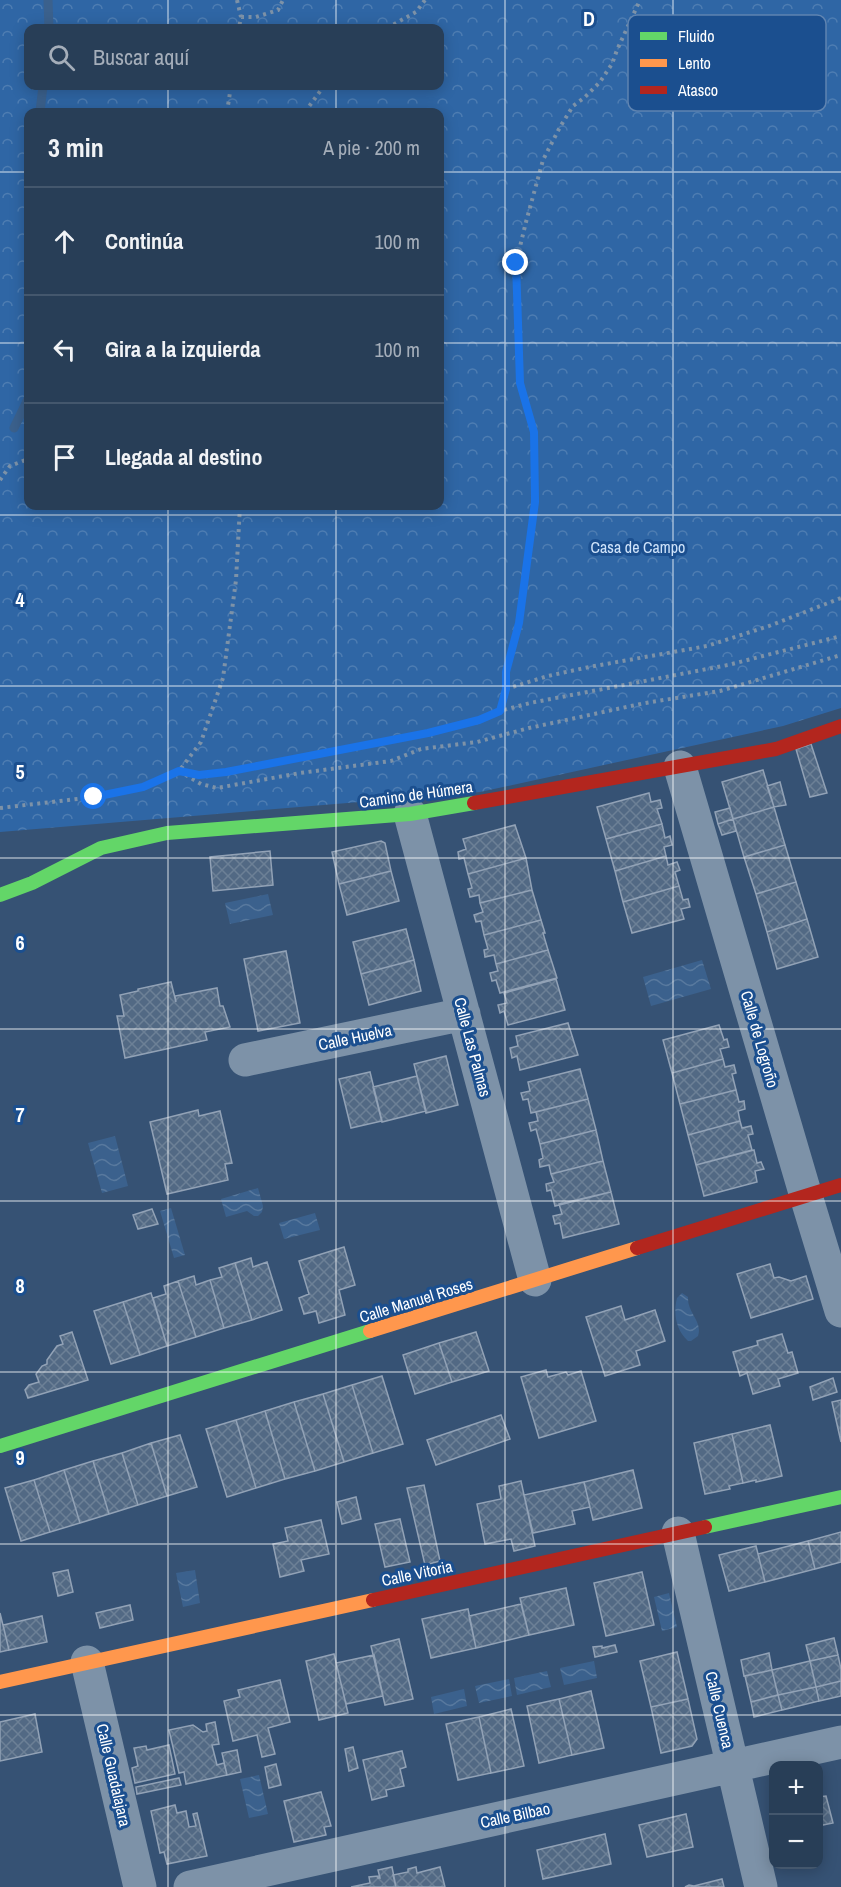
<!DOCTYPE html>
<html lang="es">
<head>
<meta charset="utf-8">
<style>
  body { margin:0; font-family:"Archivo Narrow",sans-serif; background:#344961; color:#f1f3f6 }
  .controls { position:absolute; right:18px; bottom:18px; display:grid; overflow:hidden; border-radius:12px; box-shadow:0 3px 15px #0003 }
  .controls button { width:54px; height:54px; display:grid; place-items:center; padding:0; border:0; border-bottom:2px solid #44576d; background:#283e57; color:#f1f3f6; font:30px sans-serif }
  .stop { position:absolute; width:18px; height:18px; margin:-14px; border:4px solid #1a73e8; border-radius:50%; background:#fff }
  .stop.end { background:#1a73e8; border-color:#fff; box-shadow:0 2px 6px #0008 }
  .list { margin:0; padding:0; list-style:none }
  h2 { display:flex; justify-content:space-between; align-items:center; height:78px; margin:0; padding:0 24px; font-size:26px }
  h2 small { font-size:20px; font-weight:400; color:#a5aeba }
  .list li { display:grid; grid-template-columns:39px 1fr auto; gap:18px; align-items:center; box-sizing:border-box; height:108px; padding:0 24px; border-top:2px solid #44576d }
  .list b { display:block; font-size:22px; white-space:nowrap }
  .list em { font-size:20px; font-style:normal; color:#a5aeba }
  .icon { flex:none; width:33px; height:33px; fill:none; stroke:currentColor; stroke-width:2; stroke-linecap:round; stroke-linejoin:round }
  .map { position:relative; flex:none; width:841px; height:1887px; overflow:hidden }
  .search { position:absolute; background:#283e57; box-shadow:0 3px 15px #0003; left:24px; top:24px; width:420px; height:66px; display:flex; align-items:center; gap:15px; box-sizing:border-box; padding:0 21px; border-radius:12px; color:#a5aeba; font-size:22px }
  .panel { position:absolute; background:#283e57; box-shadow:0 3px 15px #0003; left:24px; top:108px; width:420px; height:402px; border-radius:12px }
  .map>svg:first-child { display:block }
</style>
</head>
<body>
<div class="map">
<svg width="841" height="1887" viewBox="0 0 841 1887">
  <defs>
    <pattern id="forest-crowns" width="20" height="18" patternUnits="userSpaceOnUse" patternTransform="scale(1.5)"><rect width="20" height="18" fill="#2f66a5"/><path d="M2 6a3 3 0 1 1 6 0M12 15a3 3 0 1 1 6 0" fill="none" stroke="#4e7db2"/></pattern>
    <pattern id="water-waves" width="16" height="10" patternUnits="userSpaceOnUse" patternTransform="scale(1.5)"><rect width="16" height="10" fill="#3b618d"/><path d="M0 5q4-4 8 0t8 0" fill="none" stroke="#58799e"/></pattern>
    <pattern id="building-cross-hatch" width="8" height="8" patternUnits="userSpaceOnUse" patternTransform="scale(1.5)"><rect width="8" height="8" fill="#526984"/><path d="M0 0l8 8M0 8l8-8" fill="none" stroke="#6c8096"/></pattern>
  </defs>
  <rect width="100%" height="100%" fill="#365274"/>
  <path fill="url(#forest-crowns)" fill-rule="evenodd" d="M0,0H841V708L783,726L480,792L0,832ZM28,28H440V86H28ZM28,112H440V506H28Z"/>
  <path fill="url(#water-waves)" d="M268,894L273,915L230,924L225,903Z
    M702,960L711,989L651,1006L643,977Z
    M115,1136L128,1186L102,1193L88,1143Z
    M258,1188L263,1206L262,1212L258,1216H254L247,1211L226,1217L221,1199Z
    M171,1208L185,1255L174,1258L160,1211Z
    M315,1213L320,1230L284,1239L279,1223Z
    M682,1293L688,1297C687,1313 703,1321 698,1336L691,1341H688C676,1330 673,1314 677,1298Z
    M195,1570L200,1603L183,1607L176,1573Z
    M669,1593L677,1627L662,1631L654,1597Z
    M594,1661L597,1678L564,1685L560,1668Z
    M547,1671L551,1687L517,1695L514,1678Z
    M509,1679L512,1696L479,1703L475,1686Z
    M464,1689L467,1706L434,1714L431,1697Z
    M259,1775L268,1814L249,1818L240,1779Z"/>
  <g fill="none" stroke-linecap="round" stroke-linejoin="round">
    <path stroke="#3b618d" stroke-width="9" d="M48,0L49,28
      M40,112L43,86
      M14,428L28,399"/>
  </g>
  <path fill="url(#building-cross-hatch)" stroke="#92a2b6" stroke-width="1.5" d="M811,744L827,793L810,797L796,749Z
    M763,770L774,807L733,819L722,782Z
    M780,782L786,805L774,807L767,786Z
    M649,793L651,802L660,800L662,808L657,809L662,824L606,839L597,807Z
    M774,807L785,845L744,857L733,819Z
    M730,808L733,819L718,824L715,812Z
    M733,819L736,831L722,835L718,824Z
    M662,824L665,838L670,836L672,845L664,847L666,856L615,871L606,839Z
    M515,825L526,858L468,874L464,858L459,859L458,852L466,849L463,839Z
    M381,841L385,843L391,871L339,884L332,852Z
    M785,845L796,882L756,894L744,857Z
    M270,851L273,885L213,891L210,857Z
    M666,856L668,865L677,862L680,870L675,872L679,886L623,902L615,871Z
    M526,858L532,890L480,903L479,895L470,897L468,889L472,888L468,874Z
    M391,871L399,901L347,915L339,884Z
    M796,882L807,919L767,932L756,894Z
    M679,886L683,900L688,899L690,907L681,909L684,919L632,933L623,902Z
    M532,890L541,920L484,935L481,921L476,922L474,915L483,912L480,903Z
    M807,919L818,957L777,969L767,932Z
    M541,920L545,933H543L548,950L496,964L494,955L485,957L484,950L488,949L484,935Z
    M406,929L414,960L361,974L353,942Z
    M548,950L557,978L500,993L496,980L492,981L490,973L498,971L496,964Z
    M286,951L300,1023L258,1031L244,959Z
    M414,960L421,991L369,1005L361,974Z
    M556,979L565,1010L508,1025L504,1011L500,1013L498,1005L507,1003L504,993Z
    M171,982L176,1002L175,996L217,988L220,1006H223L230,1027L205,1032L207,1040L125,1058L117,1016H124L120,995L138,991V989Z
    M568,1023L578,1055L520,1070L517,1056L512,1058L510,1048L518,1046L516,1036Z
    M719,1025L724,1040L727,1039L729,1047L720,1049L723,1059L672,1073L663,1040Z
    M446,1056L458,1105L426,1113L414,1064Z
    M723,1059L725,1067L734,1065L736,1073L732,1074L736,1090L680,1104L672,1073Z
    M580,1069L588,1099L531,1113L528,1099L523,1100L521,1093L530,1091L528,1082Z
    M370,1072L382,1121L351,1128L339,1079Z
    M417,1076L426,1111L382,1122L373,1087Z
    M736,1090L739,1102L744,1101L745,1109L738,1111L740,1121L688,1135L680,1104Z
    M588,1099L596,1130L540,1144L536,1129L531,1131L529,1123L538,1121L536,1112Z
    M198,1110L199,1116L220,1111L232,1163L225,1164L228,1180L167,1194L150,1122Z
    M740,1121L742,1128L751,1126L753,1134L748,1135L752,1150L696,1165L688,1135Z
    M596,1130L603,1161L551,1174L549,1165L540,1167L539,1160L543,1158L540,1144Z
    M754,1150L757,1163L761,1162L764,1169L755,1171L757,1182L704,1196L696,1165Z
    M603,1161L611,1192L555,1206L551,1190L547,1191L546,1184L554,1182L551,1174Z
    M611,1192L619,1224L563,1238L560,1223L555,1224L553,1216L562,1214L559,1204Z
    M152,1209L158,1224L138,1229L133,1215Z
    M344,1247L355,1285L339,1290L345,1315L319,1323L316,1311L304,1314L299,1298L309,1294L299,1261Z
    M251,1258L253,1267L267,1262L282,1310L252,1320L235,1263Z
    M235,1263L252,1320L224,1328L210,1280L222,1277L219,1268Z
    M770,1264L774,1278L779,1277L791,1281L806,1276L813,1299L751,1318L737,1274Z
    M194,1276L196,1285L210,1280L224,1328L196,1337L178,1281Z
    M178,1281L196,1337L167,1346L153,1298L166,1294L164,1286Z
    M151,1293L167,1346L140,1355L123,1302Z
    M123,1302L140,1355L111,1364L94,1311Z
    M621,1306L625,1320L655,1310L665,1341L636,1351L640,1365L605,1376L586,1317Z
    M72,1332L88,1380L28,1398L25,1390L29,1385L39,1382L36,1374L42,1366L47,1364V1360L57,1346L63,1344L60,1336Z
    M476,1332L489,1371L452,1382L439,1343Z
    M782,1334L788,1353L792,1352L798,1373L778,1379L780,1386L753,1394L747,1373L740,1376L733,1352L758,1345L757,1341Z
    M439,1343L452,1382L415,1394L403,1355Z
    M546,1370L548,1377L566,1372L568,1375L581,1371L596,1421L539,1438L521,1377Z
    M382,1376L403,1444L373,1453L352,1385Z
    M833,1378L837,1392L813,1400L810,1387Z
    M352,1385L373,1453L344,1462L323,1394Z
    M323,1394L344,1462L315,1471L294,1402Z
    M841,1400V1442L832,1402Z
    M294,1402L315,1471L285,1479L265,1411Z
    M265,1411L285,1479L256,1488L236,1420Z
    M501,1415L510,1439L436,1465L427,1440Z
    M236,1420L256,1488L227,1497L206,1429Z
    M770,1425L782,1476L756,1482V1480L743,1483L732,1434Z
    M732,1434L743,1483L729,1486L730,1489L705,1494L694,1443Z
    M180,1435L197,1487L167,1496L151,1443Z
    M151,1443L167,1496L138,1505L122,1453Z
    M122,1453L138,1505L109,1514L93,1461Z
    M93,1461L109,1514L80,1523L64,1470Z
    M64,1470L80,1523L50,1532L34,1480Z
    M633,1470L642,1508L593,1520L584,1482Z
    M34,1480L50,1532L21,1541L5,1488Z
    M521,1481L535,1546L514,1551L511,1539L485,1544L477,1504L501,1499L499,1486Z
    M584,1482L590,1507L572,1511L575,1524L533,1533L524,1495Z
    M424,1485L440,1561L425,1565L407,1488Z
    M356,1497L361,1519L342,1524L337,1502Z
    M400,1519L410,1562L385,1567L375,1524Z
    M321,1520L329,1554L301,1560L304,1571L280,1577L273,1544L288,1541L285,1528Z
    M841,1532V1562L815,1569L808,1541Z
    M808,1541L815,1569L765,1582L758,1554Z
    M756,1546L765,1582L729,1591L719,1555Z
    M68,1570L73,1592L58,1596L53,1573Z
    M642,1572L654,1625L606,1636L594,1583Z
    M566,1588L574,1625L529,1635L520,1598Z
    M521,1604L529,1635L476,1648L469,1616Z
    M130,1605L133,1620L100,1628L96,1613Z
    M468,1609L476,1648L431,1658L422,1619Z
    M0,1613L9,1650L0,1652Z
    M42,1616L47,1642L9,1650L3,1625Z
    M834,1638L838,1655L810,1661L806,1645Z
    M399,1639L413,1699L385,1705L371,1646Z
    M615,1645L617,1652L595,1657L593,1647L602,1646V1648Z
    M677,1652L688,1699L651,1707L640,1661Z
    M769,1653L772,1670L744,1676L741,1660Z
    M334,1654L348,1713L319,1720L306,1661Z
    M374,1655L383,1696L346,1704L336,1663Z
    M838,1655L841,1669V1681L816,1687L810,1661Z
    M810,1661L816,1687L778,1695L772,1670Z
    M772,1670L778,1695L751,1702L745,1676Z
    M280,1680L290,1722L268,1728L275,1754L262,1757L257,1735L233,1741L224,1701L240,1697L238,1690Z
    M841,1681V1696L819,1701L816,1687Z
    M816,1687L819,1701L782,1710L778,1695Z
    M591,1691L604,1748L572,1755L559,1699Z
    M778,1695L782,1710L754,1717L751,1702Z
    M559,1699L572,1755L539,1763L527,1706Z
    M688,1699L697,1739L692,1746L661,1753L651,1707Z
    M511,1709L524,1766L491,1773L479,1717Z
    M35,1714L42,1752L0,1761V1722Z
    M479,1717L491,1773L458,1780L446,1724Z
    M215,1722L219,1744L212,1745L217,1765L224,1763L227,1775L186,1784L184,1772L179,1773L169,1730L193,1725L203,1732L207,1731L206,1724Z
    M169,1745L175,1774L135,1783L132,1768L138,1766L134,1748L146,1746L147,1750Z
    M353,1747L358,1768L349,1771L345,1749Z
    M237,1750L241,1772L227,1775L222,1753Z
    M402,1751L406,1767L400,1769L404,1786L386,1790L387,1796L372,1800L363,1760Z
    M276,1764L281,1785L269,1788L265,1767Z
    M179,1778L181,1785L137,1794L136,1787Z
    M321,1792L331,1826L324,1827L326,1835L294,1842L284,1801Z
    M826,1796L833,1823L818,1826V1820L820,1819L818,1797Z
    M175,1805L177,1813L186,1811L189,1827L196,1826L193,1814L197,1813L207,1856L167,1864L164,1852L160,1853L151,1811Z
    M686,1814L693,1847L647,1857L639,1825Z
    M605,1834L611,1864L543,1879L537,1850Z
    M392,1867L396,1887H351L370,1883L369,1877L378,1876V1878H380L378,1870Z
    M416,1867L417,1873L440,1867L445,1887H396L393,1875L408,1872V1869Z
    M722,1879L724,1887H685L689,1885L694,1886Z"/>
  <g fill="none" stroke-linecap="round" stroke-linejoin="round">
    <path stroke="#7d92a8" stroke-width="4" stroke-dasharray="3 4.5" stroke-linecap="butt" d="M237,0L241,17L239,28
      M241,17H256L278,10L283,0
      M387,28L416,12L425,0
      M227,112L231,86
      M305,112L324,86
      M0,480L10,466L28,459
      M506,689L548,676L589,667L707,646L769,626L841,598
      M500,711L506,689V672L519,623L535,502L534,432L520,383L516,263L526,222L543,160L560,127L573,106L584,98L600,82L612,64L617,50L640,0
      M179,771L201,784L217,788L300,773L391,761L421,749L477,742L529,728L645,703L720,691L841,655
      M182,772L199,775L226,773L428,733L479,720L500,711L530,703L728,665L841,636
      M0,808L94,797L143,787L179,771L201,742L223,678L236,580L240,506"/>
    <path stroke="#7d92a8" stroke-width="33" d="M680,767L806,1196L841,1311
      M410,814L535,1280
      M245,1060L464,1014
      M678,1533L761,1887
      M87,1662L140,1887
      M190,1887L841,1742"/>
    <path stroke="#63d668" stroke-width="14" d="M0,895L32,883L101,848L167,833L410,814L474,803
      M0,1446L370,1331
      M705,1527L841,1497"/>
    <path stroke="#ff974d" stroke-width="14" d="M370,1331L637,1248
      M0,1682L373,1600"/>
    <path stroke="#b3261e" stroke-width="14" d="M474,803L776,749L841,726
      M637,1248L841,1185
      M373,1600L705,1527"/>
  </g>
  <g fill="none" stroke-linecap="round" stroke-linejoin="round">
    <path stroke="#1a73e8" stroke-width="8" d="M94,797L143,787L179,771L199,775L226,772L428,733L479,720L500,711L506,689V672L519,623L535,502L534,432L520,383L516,263"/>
  </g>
  <path fill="none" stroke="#fff" stroke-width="1.5" stroke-opacity="0.55" d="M168,0V28M336,0V28M505,0V1887M673,0V1887M168,86V112M336,86V112M0,172H28M440,172H841M0,343H28M440,343H841M168,506V1887M336,506V1887M0,515H841M0,686H841M0,858H841M0,1029H841M0,1201H841M0,1372H841M0,1544H841M0,1715H841"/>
  <g text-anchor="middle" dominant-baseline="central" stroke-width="6" stroke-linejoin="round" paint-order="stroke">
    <g font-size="16" fill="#cfe3fa" stroke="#1b4f8f">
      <text x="638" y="547">Casa de Campo</text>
    </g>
    <g font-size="16" fill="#fff" stroke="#1b4f8f">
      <text transform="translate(416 794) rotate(-8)">Camino de Húmera</text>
      <text transform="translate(355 1037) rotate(-12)">Calle Huelva</text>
      <text transform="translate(760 1039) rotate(74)">Calle de Logroño</text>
      <text transform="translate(473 1047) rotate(75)">Calle Las Palmas</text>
      <text transform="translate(416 1300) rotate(-17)">Calle Manuel Roses</text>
      <text transform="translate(417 1573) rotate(-12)">Calle Vitoria</text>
      <text transform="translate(720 1710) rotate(77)">Calle Cuenca</text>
      <text transform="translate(114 1775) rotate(77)">Calle Guadalajara</text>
      <text transform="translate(515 1815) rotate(-12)">Calle Bilbao</text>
    </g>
  </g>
  <rect x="628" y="15" width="198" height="96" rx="9" fill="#1b4f8f" stroke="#5f84b1" stroke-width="1.5"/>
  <rect x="640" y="32" width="27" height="8" fill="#63d668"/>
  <rect x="640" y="59" width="27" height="8" fill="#ff974d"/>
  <rect x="640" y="86" width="27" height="8" fill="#b3261e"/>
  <g font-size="16" fill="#fff">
    <text x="678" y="42">Fluido</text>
    <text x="678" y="69">Lento</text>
    <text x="678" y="96">Atasco</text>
  </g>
  <g font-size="20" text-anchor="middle" font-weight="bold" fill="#fff" stroke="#1b4f8f" stroke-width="6" stroke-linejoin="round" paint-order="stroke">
    <text x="589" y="26">D</text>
    <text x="20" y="607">4</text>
    <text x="20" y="779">5</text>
    <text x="20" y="950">6</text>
    <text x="20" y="1122">7</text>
    <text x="20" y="1293">8</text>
    <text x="20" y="1465">9</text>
  </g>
</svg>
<div class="controls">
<button>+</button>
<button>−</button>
</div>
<div class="stop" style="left:94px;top:797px"></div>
<div class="stop end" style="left:516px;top:263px"></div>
<div class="search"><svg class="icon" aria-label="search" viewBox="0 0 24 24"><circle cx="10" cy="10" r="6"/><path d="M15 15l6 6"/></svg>Buscar aquí</div>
<section class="panel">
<h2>3 min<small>A pie · 200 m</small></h2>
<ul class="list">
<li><svg class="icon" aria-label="ahead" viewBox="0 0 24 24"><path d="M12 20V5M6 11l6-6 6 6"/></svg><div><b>Continúa</b></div><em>100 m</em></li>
<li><svg class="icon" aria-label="left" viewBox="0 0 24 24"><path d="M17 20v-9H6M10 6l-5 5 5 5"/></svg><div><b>Gira a la izquierda</b></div><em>100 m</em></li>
<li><svg class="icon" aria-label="arrive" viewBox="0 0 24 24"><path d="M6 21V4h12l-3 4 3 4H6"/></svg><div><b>Llegada al destino</b></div></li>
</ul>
</section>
</div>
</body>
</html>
